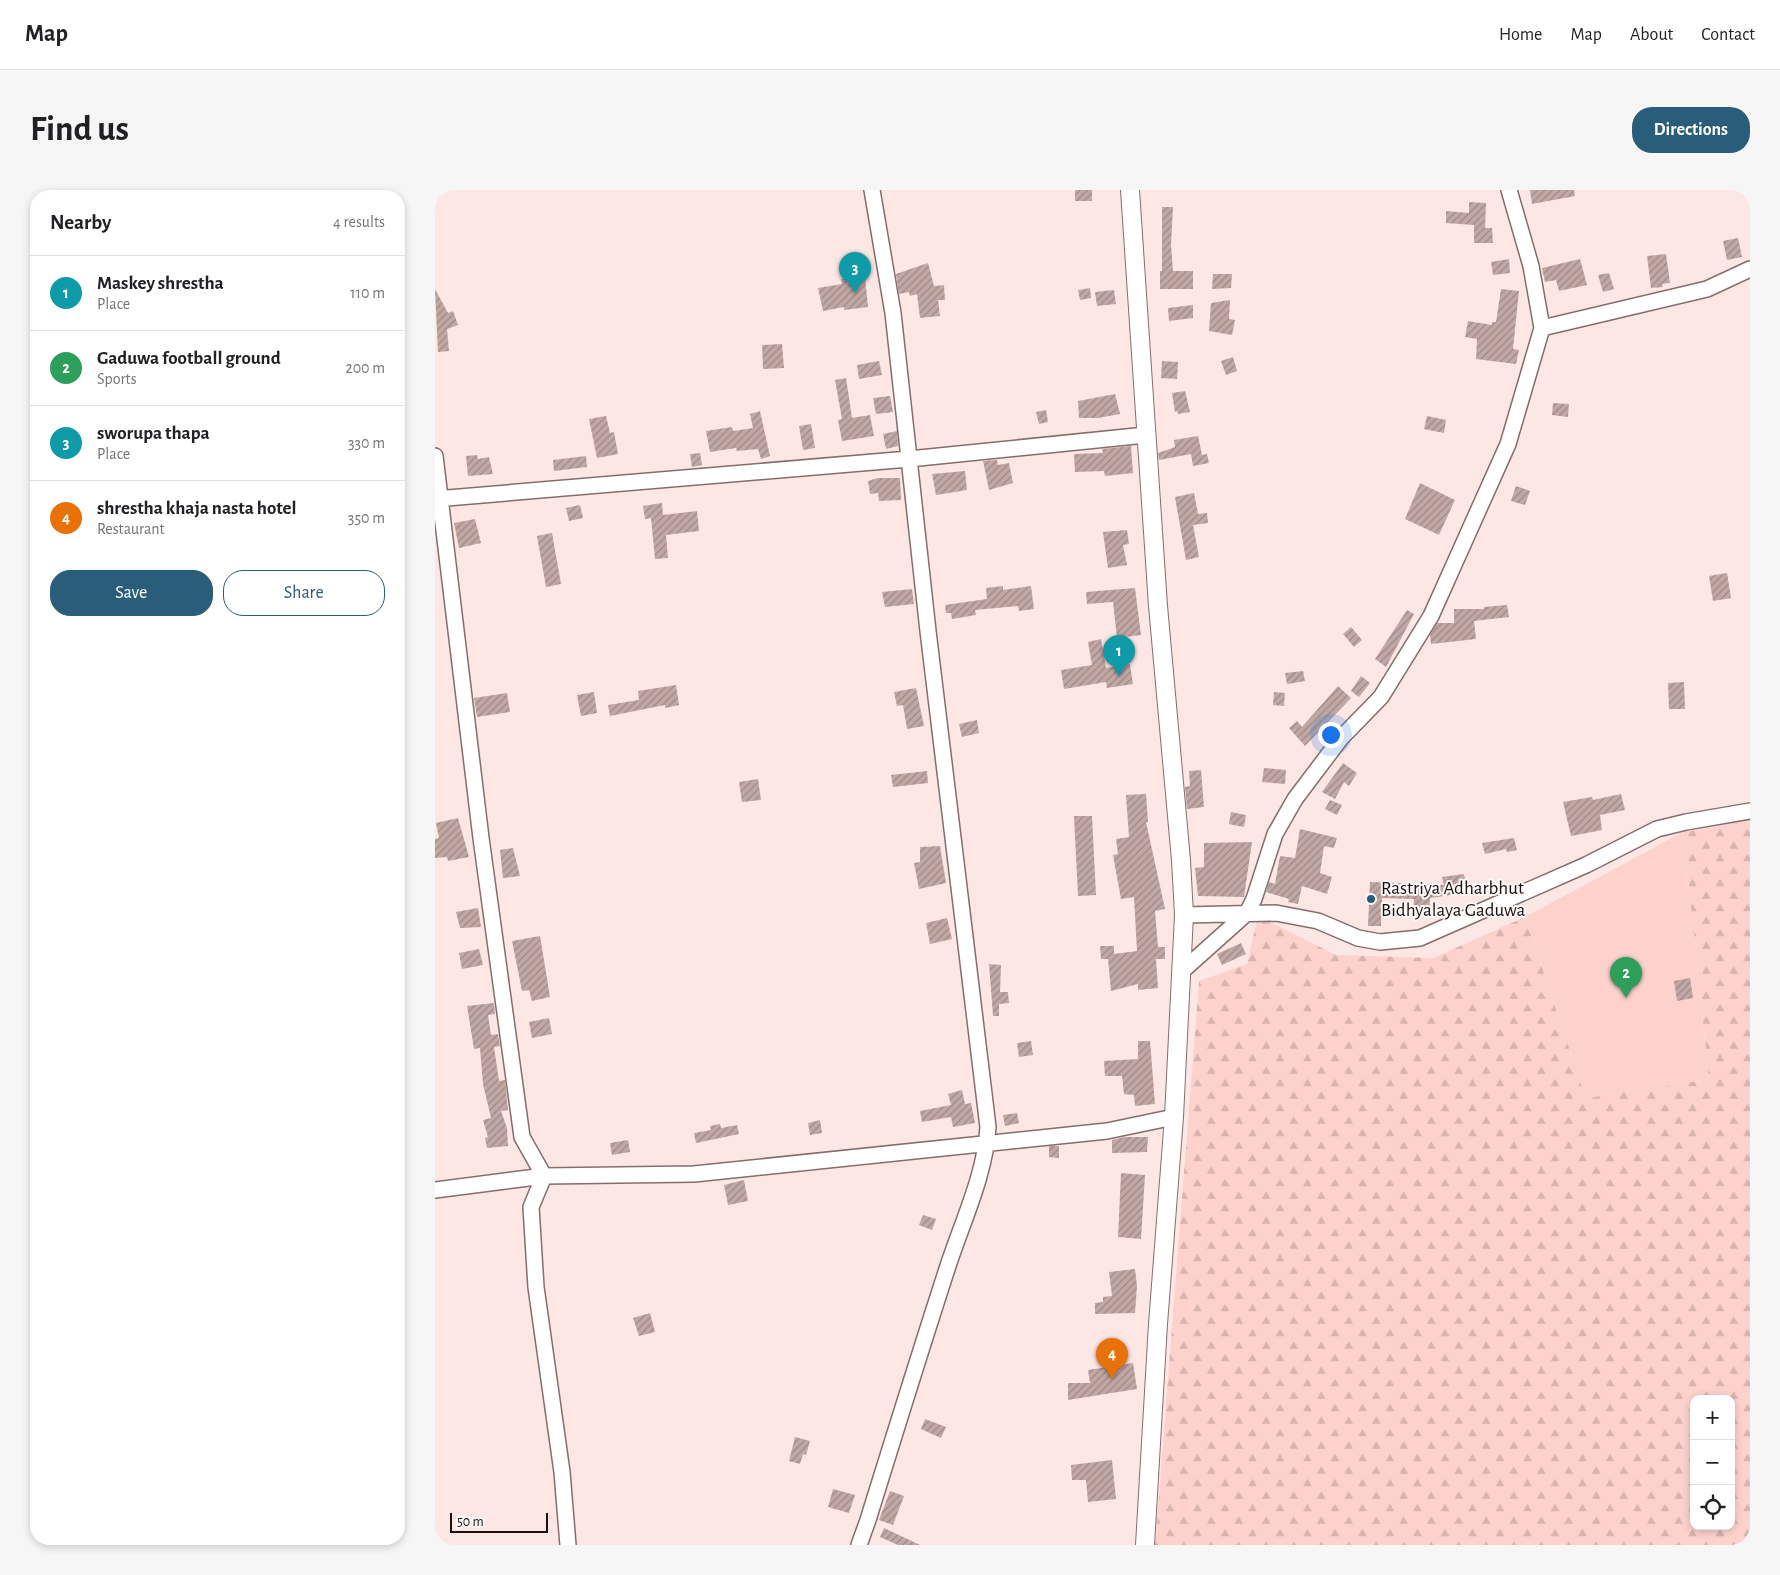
<!DOCTYPE html>
<html lang="en">
<head>
<meta charset="utf-8">
<style>
  body { margin:0; font-family:"Alegreya Sans",sans-serif; background:#f6f6f6; color:#202124 }
  .controls { position:absolute; right:15px; bottom:15px; display:grid; overflow:hidden; border-radius:10px; box-shadow:0 2px 8px #0003 }
  .controls button { width:45px; height:45px; display:grid; place-items:center; padding:0; border:0; border-bottom:1px solid #e0e0e0; background:#fff; color:#202124; font:25px sans-serif }
  .scale { position:absolute; left:15px; bottom:12px; width:98px; box-sizing:border-box; padding-left:5px; border:2px solid #19100f; border-top:0; font-size:14px; line-height:18px; white-space:nowrap; color:#19100f; -webkit-text-stroke:4px #fef8f8; paint-order:stroke }
  .you { position:absolute; left:895px; top:544px; width:18px; height:18px; margin:-12px; border:4px solid #fff; border-radius:50%; background:#1a73e8; box-shadow:0 0 0 8px #1a73e833 }
  .badge { display:grid; place-items:center; width:32px; height:32px; border-radius:50%; background:#295d79; color:#fff; font-size:16px; font-weight:700 }
  .pin { position:absolute; translate:-50% -41px; filter:drop-shadow(0 1px 2px #0008) }
  .pin::after { content:''; position:absolute; top:26px; width:18px; height:15px; background:inherit; clip-path:polygon(0 0,100% 0,50% 100%) }
  .list { margin:0; padding:0; list-style:none }
  h2 { display:flex; justify-content:space-between; align-items:center; height:65px; margin:0; padding:0 20px; font-size:21px }
  h2 small { font-size:16px; font-weight:400; color:#757577 }
  .list li { display:grid; grid-template-columns:32px 1fr auto; gap:15px; align-items:center; box-sizing:border-box; height:75px; padding:0 20px; border-top:1px solid #e0e0e0 }
  .list b { display:block; font-size:19px; white-space:nowrap }
  .list p { margin:0; font-size:16px; white-space:nowrap; color:#757577 }
  .list em { font-size:16px; font-style:normal; color:#757577 }
  .actions { display:flex; gap:10px; padding:15px 20px }
  .actions a { flex:1; padding:11px 0; border:1px solid #295d79; border-radius:20px; text-align:center; font-size:18px; color:#295d79 }
  .actions .main { background:#295d79; color:#fff }
  .icon { flex:none; width:28px; height:28px; fill:none; stroke:currentColor; stroke-width:2; stroke-linecap:round; stroke-linejoin:round }
  .map { position:relative; flex:none; width:1315px; height:1355px; overflow:hidden; border-radius:20px }
  header { display:flex; align-items:center; gap:30px; box-sizing:border-box; height:70px; padding:0 25px; background:#fff; border-bottom:1px solid #e0e0e0 }
  header strong { font-size:24px }
  nav { display:flex; gap:28px; margin-inline-start:auto; font-size:18px }
  .intro { display:flex; align-items:center; justify-content:space-between; box-sizing:border-box; height:120px; padding:0 30px }
  h1 { margin:0; font-size:35px }
  .button { padding:12px 22px; border-radius:20px; background:#295d79; color:#fff; font-size:18px; font-weight:700 }
  main { display:flex; gap:30px; padding:0 30px }
  aside { flex:1; background:#fff; border-radius:20px; box-shadow:0 2px 8px #0003 }
  .map>svg:first-child { display:block }
</style>
</head>
<body>
<header>
<strong>Map</strong>
<nav><a>Home</a><a>Map</a><a>About</a><a>Contact</a></nav>
</header>
<div class="intro"><h1>Find us</h1><a class="button">Directions</a></div>
<main>
<aside>
<h2>Nearby<small>4 results</small></h2>
<ul class="list">
<li><span class="badge" style="background:#0f9aa8">1</span><div><b>Maskey shrestha</b><p>Place</p></div><em>110 m</em></li>
<li><span class="badge" style="background:#2e9e5b">2</span><div><b>Gaduwa football ground</b><p>Sports</p></div><em>200 m</em></li>
<li><span class="badge" style="background:#0f9aa8">3</span><div><b>sworupa thapa</b><p>Place</p></div><em>330 m</em></li>
<li><span class="badge" style="background:#e8710a">4</span><div><b>shrestha khaja nasta hotel</b><p>Restaurant</p></div><em>350 m</em></li>
</ul>
<div class="actions"><a class="main">Save</a><a>Share</a></div>
</aside>
<div class="map">
<svg width="1315" height="1355" viewBox="0 0 1315 1355">
  <defs>
    <pattern id="forest-firs" width="22" height="20" patternUnits="userSpaceOnUse" patternTransform="scale(1.25)"><rect width="22" height="20" fill="#fdd2cd"/><path d="M5 1l3.5 6h-7zM16 11l3.5 6h-7z" fill="#d8b3af"/></pattern>
    <pattern id="building-hatch" width="6" height="6" patternUnits="userSpaceOnUse" patternTransform="scale(1.25)"><rect width="6" height="6" fill="#c2a8a5"/><path d="M-1 1l2-2M0 6l6-6M5 7l2-2" fill="none" stroke="#9d8785"/></pattern>
  </defs>
  <rect width="100%" height="100%" fill="#fde7e4"/>
  <path fill="url(#forest-firs)" fill-rule="evenodd" d="M1315,631V1355H720L764,791L812,774L823,726L901,765L998,768L1090,727L1151,908L1274,889L1248,642ZM1259,1209H1296V1336H1259Z"/>
  <path fill="#fdd2cd" d="M1248,642L1274,889L1151,908L1090,727Z"/>
  <path fill="url(#building-hatch)" d="M640,0H657V11H640Z
    M1095,0H1139L1140,6L1097,14Z
    M1034,12L1051,13L1050,38H1057L1058,53H1039V35L1011,33V21L1034,23Z
    M727,17H738L736,55L738,81H758V99H725V81H727Z
    M1303,48L1307,67L1292,70L1288,51Z
    M1231,64L1235,93L1227,94L1228,97L1216,98L1212,66Z
    M1074,69L1075,83L1058,85L1056,72Z
    M1145,69L1152,95L1124,101L1121,90L1110,92L1107,78Z
    M493,73L499,96L509,95L510,110H503L505,126L485,128L482,104L475,106L474,102L464,104L461,84Z
    M1174,83L1179,99L1168,102L1163,85Z
    M778,84H797L796,98L777,99Z
    M430,87L433,117L409,120V117L388,121L383,98L407,94L406,89Z
    M655,98L656,108L645,110L643,100Z
    M0,99L13,123L18,121L23,135L12,139L14,161L3,162Z
    M1066,99L1084,101L1078,159L1084,160L1081,174L1041,169L1042,149L1030,147L1033,131L1057,135V132H1061Z
    M679,100L681,114L662,116L660,102Z
    M795,110L794,129L800,130L797,145L774,141L776,113Z
    M758,115V128L734,131L733,118Z
    M347,154L349,178L328,179L327,155Z
    M798,167L802,181L791,185L786,171Z
    M444,171L447,185L424,189L422,175Z
    M727,171L743,172L742,189L726,188Z
    M411,188L417,228L435,225L439,246L407,251L403,230L407,229L400,190Z
    M750,201L755,222L743,224L742,221L740,222L737,203Z
    M680,204L685,224L663,228H644L643,211Z
    M455,206L458,222L441,224L438,208Z
    M1118,213L1134,214L1133,227L1117,225Z
    M611,220L613,232L604,234L601,222Z
    M325,221L335,266L326,269L323,259L302,261L301,258L275,262L271,241L297,237L298,241L318,238L315,224Z
    M171,226L175,243L179,242L183,264L162,268L154,229Z
    M992,226L1011,230L1009,243L989,239Z
    M376,234L380,258L368,260L364,236Z
    M462,241L463,256L451,259L448,244Z
    M763,246L767,265L772,264L774,273L758,276L756,264L724,270L723,263L740,257L739,250Z
    M696,256L698,283L670,286L669,281L640,282L639,264L668,263L667,259Z
    M265,263L267,275L257,277L255,264Z
    M42,265L43,269L54,267L58,284L33,286L31,266Z
    M151,266L152,277L119,281L118,270Z
    M562,270L563,275L574,273L578,293L554,300L548,271Z
    M530,281L532,300L501,305L497,284Z
    M443,288H465L466,310L444,311L443,303L435,304L433,291Z
    M985,293L1020,310L1004,345L970,329Z
    M1081,296L1095,301L1090,315L1076,311Z
    M759,303L763,324L772,323L773,333L758,335L764,367L751,370L740,307Z
    M227,313L228,325L262,321L264,341L231,345L233,368L220,369L216,328L210,329L208,316Z
    M145,315L148,328L134,331L131,318Z
    M40,329L46,353L24,358L19,333Z
    M692,340L694,354L688,355L692,375L673,378L668,342Z
    M117,343L126,394L111,397L102,346Z
    M1292,383L1296,408L1278,411L1274,386Z
    M568,396V400L596,396L599,419L584,421L583,416L540,420L541,425L517,429L516,423H511L510,415L552,409L551,398Z
    M700,398L706,445L682,448L678,412L652,414L651,402Z
    M477,399L479,414L450,417L447,402Z
    M1072,415L1074,427L1039,431L1041,449L996,454L995,445L1002,433H1019V419H1049V417Z
    M972,420L979,424L951,477L940,469Z
    M916,437L927,450L919,457L908,444Z
    M666,449L671,478L695,474L698,494L672,498L671,492L629,499L626,480L657,475L653,452Z
    M868,481L870,491L852,494L850,483Z
    M926,486L935,493L924,507L916,501Z
    M1249,492L1250,519H1234L1233,493Z
    M241,495L244,515L230,518V515L175,526L173,515L204,510L203,501Z
    M903,496L916,508L870,556L854,538L862,531L867,537Z
    M481,498L489,536L472,539L468,515L462,516L459,502Z
    M159,502L162,523L146,526L142,505Z
    M839,502L850,503L849,516L838,515Z
    M72,503L75,522L42,527L39,508Z
    M542,530L544,543L527,547L524,534Z
    M908,573L922,583L914,596L909,592L900,609L887,602Z
    M829,578L851,580L850,594L827,592Z
    M766,580L769,617L752,619L750,597L755,596L754,581Z
    M492,581L493,593L458,597L456,585Z
    M323,589L326,610L307,612L304,592Z
    M711,604L713,632H711L730,719L720,721L723,757H730V769H721L723,798L703,800V794L676,801L673,769H666L665,756H679V764L702,761L699,707L686,709L678,665L683,664L681,649L694,647L691,605Z
    M1186,604L1190,620L1165,625L1167,640L1136,646L1128,612L1157,607L1158,610Z
    M895,610L907,615L902,625L890,619Z
    M796,622L811,625L809,637L794,634Z
    M639,626H657L661,705L643,706Z
    M23,628L34,667L13,671L12,667L0,668V649L4,648L1,633Z
    M865,639L902,648L899,658L889,656L885,683L897,687L892,704L867,696L863,714L853,712L854,709L831,702L834,692L840,694L845,666L860,668Z
    M1079,648L1082,660L1072,662L1071,659L1050,664L1047,653Z
    M817,652L809,707L763,706L760,678L769,677V653Z
    M505,656L511,693L484,699L479,673L485,672V657Z
    M78,658L85,686L68,688L65,660Z
    M1029,684L1031,696H1035L1036,702L995,708L994,726H978L979,709L947,708L946,736H933L935,692L1009,695L1007,687Z
    M43,718L46,737L25,738L21,722Z
    M512,728L517,749L495,754L491,733Z
    M105,746L115,807L97,811L94,800L87,801L77,751Z
    M806,753L811,764L787,775L782,764Z
    M44,759L48,775L27,779L24,763Z
    M554,774L566,775L565,802H573L574,813L564,814V826H558Z
    M1255,788L1258,808L1242,811L1239,791Z
    M59,813L60,824L53,825L56,845L63,844L65,856L59,857L64,891L70,890L73,920L66,921L72,938L73,956L52,958L50,948L53,947L48,930L56,928L48,894L45,858L39,859L32,816Z
    M114,828L117,844L97,848L94,832Z
    M596,851L598,865L584,867L582,853Z
    M703,851H715L720,914L700,916L699,905L689,904L687,886H670L669,871L703,869Z
    M527,900L530,914L536,913L540,933L518,937L516,927L487,932L485,921L516,915L513,904Z
    M582,923L584,933L570,936L568,925Z
    M385,930L387,943L375,945L373,933Z
    M285,934L286,938L302,935L304,944L261,953L259,943L276,940L275,936Z
    M690,947H713L712,962L677,963V950Z
    M193,950L195,962L177,965L175,953Z
    M614,956H624V968L614,967Z
    M686,983L710,985L706,1049L683,1047Z
    M309,990L313,1011L293,1015L289,995Z
    M488,1025L501,1029L497,1040L484,1035Z
    M700,1079L702,1096L700,1123L660,1124V1113L668,1112V1107L677,1106L674,1082Z
    M215,1123L220,1142L204,1146L198,1128Z
    M698,1173L702,1199L633,1210V1193H655L653,1180Z
    M490,1229L511,1237L506,1248L486,1239Z
    M360,1247L375,1251L371,1265L368,1264L365,1274L354,1271Z
    M677,1270L681,1309L653,1312L651,1290H637L636,1275Z
    M398,1299L420,1305L414,1323L393,1317Z
    M455,1301L469,1306L458,1335L444,1330Z
    M449,1338L485,1355H463L445,1347Z"/>
  <g fill="none" stroke-linecap="round" stroke-linejoin="round">
    <defs>
      <path id="minor" d="M1074,0L1096,76L1107,138
        M0,266L46,648L87,947L109,986L96,1017L101,1097L127,1282L133,1355
        M0,309L474,269L711,245
        M749,725L841,723L883,731L923,748L945,752L985,748L1151,675L1222,639L1251,632L1315,621
        M746,782L812,723L819,709L840,644L860,609L906,548L946,507L996,426L1073,254L1107,138L1272,99L1315,79
        M0,1000L109,986L259,984L672,941L739,927
        M424,1355L433,1330C459,1246 485,1162 512,1079C527,1032 550,986 553,937L493,441L458,123L437,0"/>
      <path id="tertiary" d="M695,0L723,416L746,670L749,725L739,927L723,1134L710,1355"/>
    </defs>
    <use href="#minor" stroke="#856d6b" stroke-width="18"/>
    <use href="#tertiary" stroke="#856d6b" stroke-width="20"/>
    <use href="#minor" stroke="#fff" stroke-width="15"/>
    <use href="#tertiary" stroke="#fff" stroke-width="18"/>
  </g>
  <circle fill="#295d79" stroke="#fef8f8" stroke-width="2" cx="936" cy="709" r="5"/>
  <g text-anchor="middle" dominant-baseline="central" stroke-width="4" stroke-linejoin="round" paint-order="stroke">
    <g font-size="19" fill="#19100f" stroke="#fef8f8" text-anchor="start">
      <text x="946" y="698">Rastriya Adharbhut<tspan x="946" dy="22">Bidhyalaya Gaduwa</tspan></text>
    </g>
  </g>
</svg>
<div class="controls">
<button>+</button>
<button>−</button>
<button><svg class="icon" aria-label="locate" viewBox="0 0 24 24"><circle cx="12" cy="12" r="6"/><path d="M12 2v4M12 18v4M2 12h4M18 12h4"/></svg></button>
</div>
<div class="scale">50 m</div>
<div class="you"></div>
<div class="pin badge" style="left:684px;top:486px;background:#0f9aa8">1</div>
<div class="pin badge" style="left:1191px;top:808px;background:#2e9e5b">2</div>
<div class="pin badge" style="left:420px;top:103px;background:#0f9aa8">3</div>
<div class="pin badge" style="left:677px;top:1189px;background:#e8710a">4</div>
</div>
</main>
</body>
</html>
